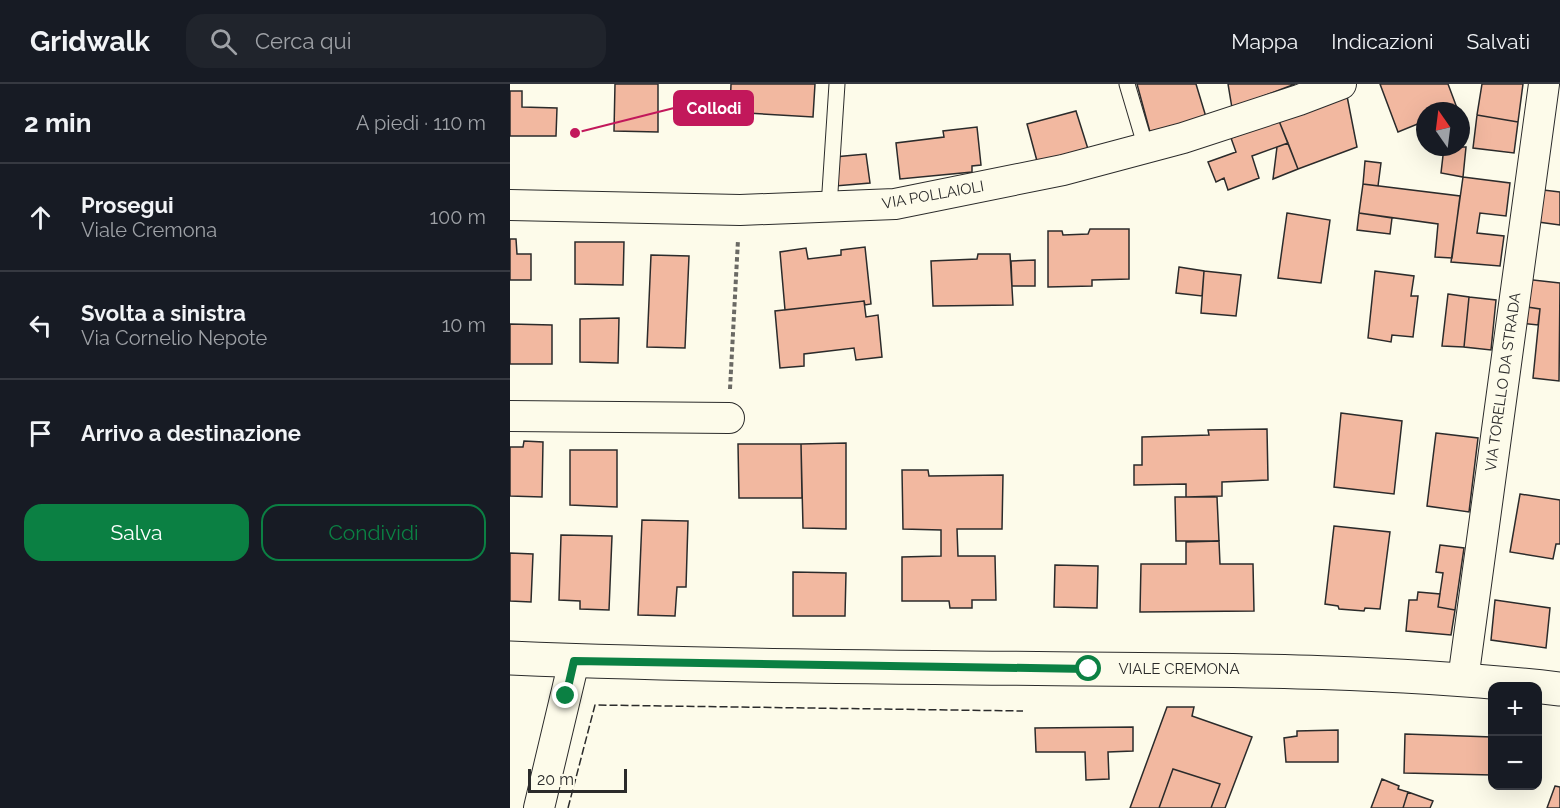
<!DOCTYPE html>
<html lang="it">
<head>
<meta charset="utf-8">
<style>
  body { margin:0; font-family:Raleway,sans-serif; background:#20242c; color:#f1f3f6 }
  .controls { position:absolute; right:18px; bottom:18px; display:grid; overflow:hidden; border-radius:12px; box-shadow:0 6px 24px #0002 }
  .controls button { width:54px; height:54px; display:grid; place-items:center; padding:0; border:0; border-bottom:2px solid #363941; background:#171b24; color:#f1f3f6; font:30px sans-serif }
  .compass { position:absolute; left:906px; top:18px; width:54px; height:54px; border-radius:50%; background:#171b24; box-shadow:0 6px 24px #0002; rotate:346deg }
  .scale { position:absolute; left:18px; bottom:15px; width:99px; box-sizing:border-box; padding-left:6px; border:3px solid #2b2b2b; border-top:0; font-size:16px; line-height:21px; white-space:nowrap; color:#2b2b2b; -webkit-text-stroke:4px #fdfbea; paint-order:stroke }
  .stop { position:absolute; width:18px; height:18px; margin:-14px; border:4px solid #0b8043; border-radius:50%; background:#fff }
  .stop.end { background:#0b8043; border-color:#fff; box-shadow:0 2px 6px #0008 }
  .list { margin:0; padding:0; list-style:none }
  h2 { display:flex; justify-content:space-between; align-items:center; height:78px; margin:0; padding:0 24px; font-size:26px }
  h2 small { font-size:20px; font-weight:400; color:#9ea1a6 }
  .list li { display:grid; grid-template-columns:39px 1fr auto; gap:18px; align-items:center; box-sizing:border-box; height:108px; padding:0 24px; border-top:2px solid #363941 }
  .list b { display:block; font-size:22px; white-space:nowrap }
  .list p { margin:0; font-size:20px; white-space:nowrap; color:#9ea1a6 }
  .list em { font-size:20px; font-style:normal; color:#9ea1a6 }
  .actions { display:flex; gap:12px; padding:18px 24px }
  .actions a { flex:1; padding:14px 0; border:2px solid #0b8043; border-radius:18px; text-align:center; font-size:21px; color:#0b8043 }
  .actions .main { background:#0b8043; color:#fff }
  .icon { flex:none; width:33px; height:33px; fill:none; stroke:currentColor; stroke-width:2; stroke-linecap:round; stroke-linejoin:round }
  .map { position:relative; flex:none; width:1050px; height:724px; overflow:hidden }
  header { display:flex; align-items:center; gap:36px; box-sizing:border-box; height:84px; padding:0 30px; background:#171b24; border-bottom:2px solid #363941 }
  header strong { font-size:28px }
  nav { display:flex; gap:33px; margin-inline-start:auto; font-size:21px }
  .search { width:420px; height:54px; background:#20242c; display:flex; align-items:center; gap:15px; box-sizing:border-box; padding:0 21px; border-radius:18px; color:#9ea1a6; font-size:22px }
  main { display:flex }
  aside { flex:1; background:#171b24 }
  .map>svg:first-child { display:block }
</style>
</head>
<body>
<header>
<strong>Gridwalk</strong>
<div class="search"><svg class="icon" aria-label="search" viewBox="0 0 24 24"><circle cx="10" cy="10" r="6"/><path d="M15 15l6 6"/></svg>Cerca qui</div>
<nav><a>Mappa</a><a>Indicazioni</a><a>Salvati</a></nav>
</header>
<main>
<aside>
<h2>2 min<small>A piedi · 110 m</small></h2>
<ul class="list">
<li><svg class="icon" aria-label="ahead" viewBox="0 0 24 24"><path d="M12 20V5M6 11l6-6 6 6"/></svg><div><b>Prosegui</b><p>Viale Cremona</p></div><em>100 m</em></li>
<li><svg class="icon" aria-label="left" viewBox="0 0 24 24"><path d="M17 20v-9H6M10 6l-5 5 5 5"/></svg><div><b>Svolta a sinistra</b><p>Via Cornelio Nepote</p></div><em>10 m</em></li>
<li><svg class="icon" aria-label="arrive" viewBox="0 0 24 24"><path d="M6 21V4h12l-3 4 3 4H6"/></svg><div><b>Arrivo a destinazione</b></div></li>
</ul>
<div class="actions"><a class="main">Salva</a><a>Condividi</a></div>
</aside>
<div class="map">
<svg width="1050" height="724" viewBox="0 0 1050 724">
  <rect width="100%" height="100%" fill="#fdfbea"/>
  <path fill="#f2b8a0" stroke="#2b2b2b" stroke-width="1.5" d="M105,0H148V48L104,47Z
    M221,0H305L303,33L220,28Z
    M627,0H686L696,33L640,48Z
    M718,0H785L722,24Z
    M870,0H938L947,24L939,27H915V37L888,48Z
    M972,0H1013L1008,38L967,31Z
    M0,7H12V23L47,24L46,52H0Z
    M837,12L847,63L788,85L769,37Z
    M566,27L578,65L527,77L517,40Z
    M967,31L1008,38L1004,69L963,64Z
    M769,37L778,59L742,72L749,94L718,106L714,94L706,98L698,78L726,68L721,54Z
    M467,43L471,81L462,82V88L390,95L386,59L434,53L433,47Z
    M778,59L788,85L763,95L767,63Z
    M934,63H956L953,93L931,89Z
    M356,70L360,99L325,102L324,73Z
    M855,77L871,79L868,102L853,100Z
    M953,93L1000,99L996,132L970,129L967,149L994,152L990,182L941,178Z
    M853,100L950,112L942,174L925,173L928,140L849,129Z
    M1025,105L1050,108V141L1021,137Z
    M777,129L820,136L811,199L768,194Z
    M849,129L882,134L880,150L847,146Z
    M580,145H619V195L582,196V202L538,203V147H552L553,151L578,150Z
    M0,155H6L7,170H21V196H0Z
    M65,158H114L113,201L65,200Z
    M355,163L361,220L355,221L354,217L275,226L270,168L296,164L298,175L331,171V166Z
    M468,170H500L503,221L423,222L421,177L467,175Z
    M141,171L179,172L175,264L137,263Z
    M525,176V202H502L501,177Z
    M669,183L694,187L692,212L666,209Z
    M694,187L731,191L726,232L691,229Z
    M865,187L904,192L901,212H908L903,253L882,251L881,258L858,254Z
    M1013,195L1050,199L1049,297L1023,294L1030,225L1010,222Z
    M938,210L959,213L954,263L932,262Z
    M959,213L986,216L981,266L954,263Z
    M354,217L356,233L368,231L372,273L346,276L344,264L294,270V282L270,284L265,227Z
    M1010,222L1030,225L1028,241L1009,239Z
    M109,234L108,279L70,278V235Z
    M0,240L42,241V280H0Z
    M831,329L892,337L884,410L824,403Z
    M757,345L758,396L712,398V412L676,413V400L624,401V381H632V353L699,351L698,346Z
    M926,349L968,354L959,428L917,422Z
    M14,357L33,358L32,413L0,412V363H13Z
    M336,359V445L293,444L291,360Z
    M228,360H291L292,414H229Z
    M60,366H107V423L60,421Z
    M392,386H418L419,392L493,391L492,445H447L448,472H485L486,516H462V524H440L439,517H392V473L431,472V446L393,445Z
    M1010,410L1050,416V460H1046L1043,475L1000,468Z
    M665,413H707L709,457H666Z
    M132,436L178,437L176,503H167L165,532L128,531Z
    M824,442L880,448L870,525L855,524L854,527L829,525L828,522L815,520Z
    M51,451L102,452L99,526L70,525V517L49,516Z
    M709,457L710,480H743L744,527L630,528L631,480H676V458Z
    M930,461L954,464L945,526L928,523L933,489L926,488Z
    M0,469L23,470L21,518L0,517Z
    M545,481L588,482L587,524L544,523Z
    M283,488L336,489L335,532H283Z
    M908,508L930,510L928,523L945,526L941,551L896,547L899,516H907Z
    M985,516L1040,524L1036,564L981,556Z
    M657,623H684L682,632L742,653L715,724H701L710,700L663,685L649,724H620Z
    M623,643V667L598,668L599,695L576,696L575,668H526L525,644Z
    M828,646V678H776L774,654L787,652V647Z
    M895,650L982,653V691L894,689Z
    M663,685L710,700L701,724H649Z
    M872,695L889,702L888,705L898,708L893,724H861Z
    M1045,702L1050,703V724H1037Z
    M898,708L923,717L920,724H893Z"/>
  <g fill="none" stroke-linecap="round" stroke-linejoin="round">
    <defs>
      <path id="lane" d="M617,0L636,64
        M319,123L327,0"/>
      <path id="street" d="M0,121L230,126L385,120L553,86L673,54L789,16L831,0
        M0,332L219,334
        M953,596L1034,0
        M29,724L64,577"/>
      <path id="secondary" d="M0,574C192,582 384,583 575,585C734,586 892,587 1050,605"/>
    </defs>
    <use href="#lane" stroke="#2b2b2b" stroke-width="17"/>
    <use href="#street" stroke="#2b2b2b" stroke-width="32"/>
    <use href="#secondary" stroke="#2b2b2b" stroke-width="35"/>
    <path stroke="#6a6964" stroke-width="4" stroke-dasharray="4.5 3" stroke-linecap="butt" d="M220,305L228,156"/>
    <use href="#lane" stroke="#fdfbea" stroke-width="15"/>
    <use href="#street" stroke="#fdfbea" stroke-width="30"/>
    <use href="#secondary" stroke="#fdfbea" stroke-width="33"/>
    <path stroke="#2b2b2b" stroke-width="1.5" stroke-dasharray="8 3" stroke-linecap="butt" d="M58,724L85,621L513,627"/>
  </g>
  <g fill="none" stroke-linecap="round" stroke-linejoin="round">
    <path stroke="#0b8043" stroke-width="8" d="M56,612L64,577L579,585"/>
  </g>
  <g text-anchor="middle" dominant-baseline="central" stroke-width="4.5" stroke-linejoin="round" paint-order="stroke">
    <g font-size="15" fill="#2b2b2b" stroke="#fdfbea">
      <text transform="translate(423 111) rotate(-10)">VIA POLLAIOLI</text>
      <text transform="translate(993 298) rotate(-82)">VIA TORELLO DA STRADA</text>
      <text x="669" y="585">VIALE CREMONA</text>
    </g>
  </g>
  <path fill="none" stroke="#c2185b" stroke-width="2" d="M65 49L164 24"/>
  <circle fill="#c2185b" stroke="#fdfbea" stroke-width="2" cx="65" cy="49" r="6"/>
  <rect fill="#c2185b" stroke="#c2185b" stroke-width="2" x="164" y="7" width="79" height="34" rx="6"/>
  <g font-size="16" text-anchor="middle" font-weight="bold" fill="#fff">
    <text x="204" y="30">Collodi</text>
  </g>
</svg>
<div class="controls">
<button>+</button>
<button>−</button>
</div>
<svg class="compass" viewBox="-18 -18 36 36"><path d="M0-13l5 13h-10z" fill="#e53935"/><path d="M0 13l5-13h-10z" fill="#9ea1a6"/></svg>
<div class="scale">20 m</div>
<div class="stop" style="left:579px;top:585px"></div>
<div class="stop end" style="left:56px;top:612px"></div>
</div>
</main>
</body>
</html>
